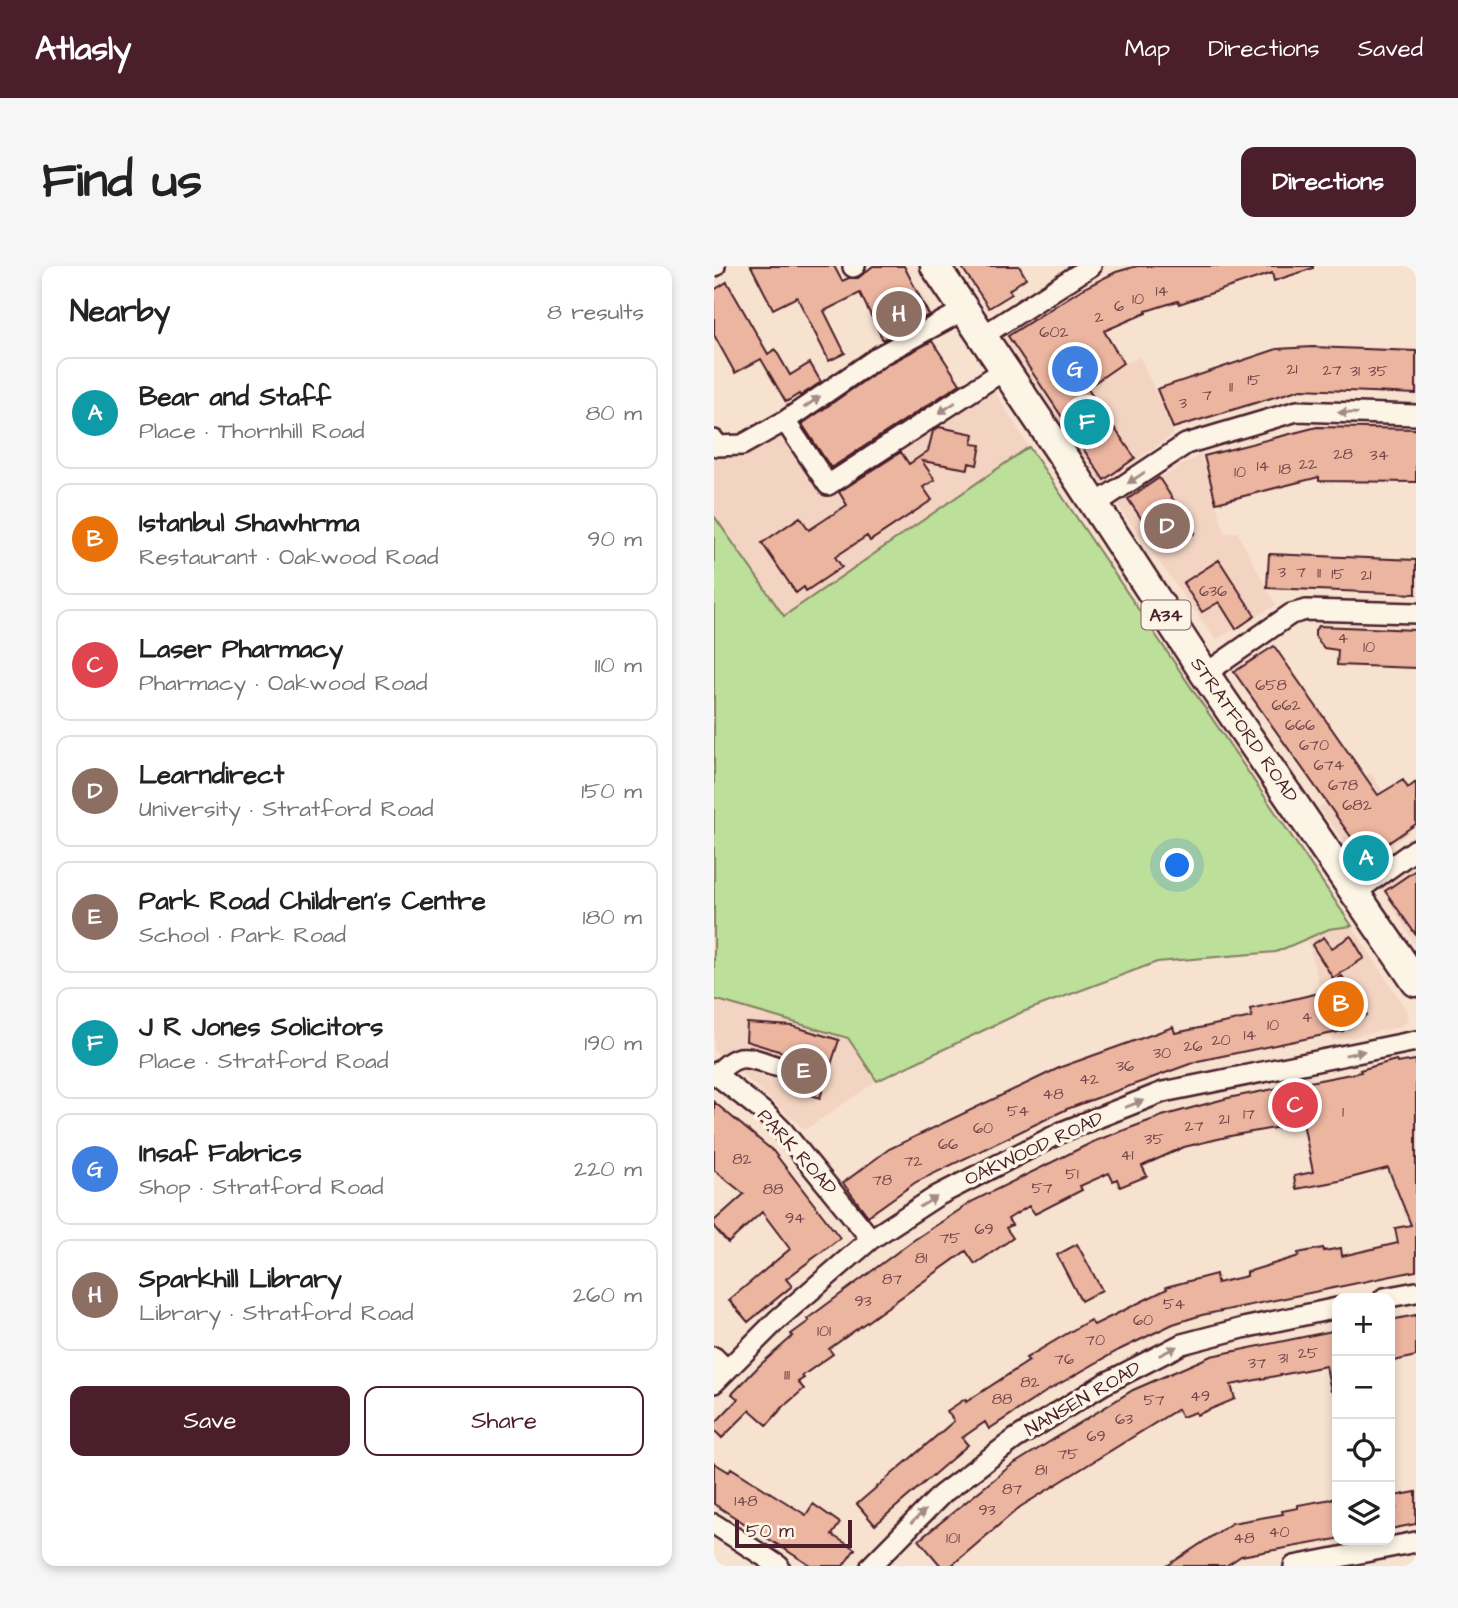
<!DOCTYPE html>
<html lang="en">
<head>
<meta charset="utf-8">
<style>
  body { margin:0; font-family:"Architects Daughter",sans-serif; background:#f6f6f6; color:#222 }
  .controls { position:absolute; right:21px; bottom:21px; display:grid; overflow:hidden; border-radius:14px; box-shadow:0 4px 10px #0003 }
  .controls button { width:63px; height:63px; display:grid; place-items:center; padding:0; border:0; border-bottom:2px solid #e0e0e0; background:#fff; color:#222; font:35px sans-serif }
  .scale { position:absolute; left:21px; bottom:18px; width:117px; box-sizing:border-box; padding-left:7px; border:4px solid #4a1f2b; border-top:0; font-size:19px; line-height:24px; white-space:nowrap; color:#4a1f2b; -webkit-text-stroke:5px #fcf5e5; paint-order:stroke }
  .you { position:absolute; left:464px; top:600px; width:24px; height:24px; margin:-18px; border:5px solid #fff; border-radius:50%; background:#1a73e8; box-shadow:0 0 0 10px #1a73e833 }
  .badge { display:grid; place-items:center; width:46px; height:46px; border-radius:50%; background:#4a1f2b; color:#fff; font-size:23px; font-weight:700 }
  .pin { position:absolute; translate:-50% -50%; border:4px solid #fff; box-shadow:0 2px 7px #0006 }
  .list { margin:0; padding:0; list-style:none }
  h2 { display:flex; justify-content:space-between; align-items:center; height:91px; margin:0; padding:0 28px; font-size:30px }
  h2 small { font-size:23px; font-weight:400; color:#767676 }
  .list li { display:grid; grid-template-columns:46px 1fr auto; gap:21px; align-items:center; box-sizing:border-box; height:112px; margin:0 14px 14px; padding:0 14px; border:2px solid #e0e0e0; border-radius:14px }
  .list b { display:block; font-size:26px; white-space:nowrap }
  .list p { margin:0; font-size:23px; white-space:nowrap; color:#767676 }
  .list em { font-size:23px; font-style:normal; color:#767676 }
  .actions { display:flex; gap:14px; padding:21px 28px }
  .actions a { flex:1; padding:16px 0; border:2px solid #4a1f2b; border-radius:14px; text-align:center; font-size:24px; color:#4a1f2b }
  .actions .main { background:#4a1f2b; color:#fff }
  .icon { flex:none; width:38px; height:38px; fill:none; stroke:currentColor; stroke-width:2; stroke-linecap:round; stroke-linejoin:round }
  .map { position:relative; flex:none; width:702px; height:1300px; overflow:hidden; border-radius:14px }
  header { display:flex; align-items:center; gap:42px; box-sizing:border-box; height:98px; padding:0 35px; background:#4a1f2b; color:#fff }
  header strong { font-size:33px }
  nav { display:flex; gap:38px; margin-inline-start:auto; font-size:24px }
  .intro { display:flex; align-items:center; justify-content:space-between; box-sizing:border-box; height:168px; padding:0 42px }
  h1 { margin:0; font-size:49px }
  .button { padding:18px 32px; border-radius:14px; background:#4a1f2b; color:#fff; font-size:24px; font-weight:700 }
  main { display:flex; gap:42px; padding:0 42px }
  aside { flex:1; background:#fff; border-radius:14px; box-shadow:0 4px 10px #0003 }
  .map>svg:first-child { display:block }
</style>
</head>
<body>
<header>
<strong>Atlasly</strong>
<nav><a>Map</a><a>Directions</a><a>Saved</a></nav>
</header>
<div class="intro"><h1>Find us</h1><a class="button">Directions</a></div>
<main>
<aside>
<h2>Nearby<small>8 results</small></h2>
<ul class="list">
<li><span class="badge" style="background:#0f9aa8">A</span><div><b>Bear and Staff</b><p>Place · Thornhill Road</p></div><em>80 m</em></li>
<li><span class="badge" style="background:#e8710a">B</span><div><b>Istanbul Shawhrma</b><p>Restaurant · Oakwood Road</p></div><em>90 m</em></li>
<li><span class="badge" style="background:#e0444e">C</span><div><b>Laser Pharmacy</b><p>Pharmacy · Oakwood Road</p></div><em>110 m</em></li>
<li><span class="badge" style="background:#8d6e63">D</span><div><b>Learndirect</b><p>University · Stratford Road</p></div><em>150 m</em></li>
<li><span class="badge" style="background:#8d6e63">E</span><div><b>Park Road Children's Centre</b><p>School · Park Road</p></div><em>180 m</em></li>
<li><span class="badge" style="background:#0f9aa8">F</span><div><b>J R Jones Solicitors</b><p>Place · Stratford Road</p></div><em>190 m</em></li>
<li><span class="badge" style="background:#3f7fe0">G</span><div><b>Insaf Fabrics</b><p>Shop · Stratford Road</p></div><em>220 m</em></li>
<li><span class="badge" style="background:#8d6e63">H</span><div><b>Sparkhill Library</b><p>Library · Stratford Road</p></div><em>260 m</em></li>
</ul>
<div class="actions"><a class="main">Save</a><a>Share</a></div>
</aside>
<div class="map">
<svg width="702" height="1300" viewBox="0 0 702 1300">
  <rect width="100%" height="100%" fill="#f7e2d0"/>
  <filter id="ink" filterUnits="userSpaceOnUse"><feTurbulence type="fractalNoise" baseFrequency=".0143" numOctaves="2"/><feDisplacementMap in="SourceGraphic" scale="14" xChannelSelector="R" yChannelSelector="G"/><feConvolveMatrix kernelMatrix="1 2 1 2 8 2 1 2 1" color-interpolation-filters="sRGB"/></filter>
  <g filter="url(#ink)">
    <path fill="#f3d4c2" d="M361,24L375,41L408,99L426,91L460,168L388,218L288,67Z
      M280,124L315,181L70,351L0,250V186L26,190L67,164L112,230Z
      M487,188L511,267L523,266L562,339L502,374L402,237Z
      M657,507L696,566L661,591L648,596L604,542Z
      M702,596V681L667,621Z
      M638,660L695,748L693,755L686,761L618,775L594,674L615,663Z
      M0,733L134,772L163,815L91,864L0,784Z"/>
    <path fill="#bcdf99" stroke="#837f62" stroke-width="2" d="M315,181L638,660L615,663L562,686L443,696L306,747L163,815L134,772L0,733V250L70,350Z"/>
    <path fill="#ebb5a0" stroke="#4a1f2b" stroke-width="2" d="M37,0H120L128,15L135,12H144L159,0H190L215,49L169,74L146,27L110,45L131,87L115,95L83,31L59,43Z
      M247,0H305L312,12L295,24L298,28L275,42Z
      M423,0H599V2L560,15L558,7L465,38L464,35L432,45V47L390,65L409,97L373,122L421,192L390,214L294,70L368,23L402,6Z
      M13,16L54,88L61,83L76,109L96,97L107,116L86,130L85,128L72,136L47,93L21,107L0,69V24Z
      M218,75L246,118L117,202L88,158L173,99Z
      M598,81L702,85V128L587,123L459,162L443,123L563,83Z
      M225,161L260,168L258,178L267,179L263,199L255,197L254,203L208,195L221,214L209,221L218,234L156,275L153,270L121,291L128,301L92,325L90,321L82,327L48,277L86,251L95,264L133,239L125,226L187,186L195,198L214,185L219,165Z
      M603,161L702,163V216L605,215V211L502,237L490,190Z
      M445,212L481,267L472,273L469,269L447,282L414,233Z
      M555,288L702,294V328L553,322Z
      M505,294L541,350L522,363L505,336L488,346L469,317Z
      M605,360L702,364V402L623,399L624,384L610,382L601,370V364Z
      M560,380L664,529L689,514L694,522L702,516V558L652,592L520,406Z
      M702,604V669L671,625Z
      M637,670L650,692L619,712L598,679L610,671L618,682Z
      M628,710L653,749L629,765L484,795L353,843L202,916L154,950L129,917L175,883L347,801L459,761L461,767L538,751L536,743L605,727Z
      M33,757L78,760L125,774L106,832L71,820L81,790L32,775Z
      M682,794L683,797L702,794V1005L488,1049L459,1058L405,1084L333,1125L275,1163L271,1156L248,1172L254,1179L161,1259L143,1238L240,1155L233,1145L251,1133L252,1136L315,1095L312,1092L376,1054L380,1059L453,1023L452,1021L502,1008L503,1017L533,1010V1006L585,990L584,987L609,982L610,985L627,982L628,990L684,977L681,962L697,959L674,902L625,915L582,923L580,910L599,906L589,857L521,869L470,881L428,900L433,910L406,921L403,913L399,915L395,907L366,920L368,924L321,948L315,940L294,953L298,959L292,962L299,972L261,998L252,985L115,1083L119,1088L88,1110L90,1112L84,1116L90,1123L70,1140L53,1159L36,1144L8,1172L0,1164V1158L24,1133L18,1128L46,1099L79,1070L77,1068L95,1055L93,1053L197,976L259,935L381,875L448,850L514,832L647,806L646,804Z
      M0,836L59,885L126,972L72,1013L78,1020L34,1056L15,1034L76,983L48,946L14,977L0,961V955L30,928L0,904Z
      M363,978L388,1024L367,1035L343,989Z
      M702,1049V1090L676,1096V1054Z
      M623,1064V1125H617L612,1100L517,1119L521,1133L483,1149L482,1146L468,1151L464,1143L306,1241L237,1300H227L205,1274L295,1201L419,1124L497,1090Z
      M0,1197L15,1206L17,1202L92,1249L99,1238L126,1257L118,1269L141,1283L129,1300H97L0,1238Z
      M702,1226V1258L676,1263V1244L682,1243L680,1230Z
      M623,1232V1273L527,1290L512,1300H453L518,1257L569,1248L568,1245L584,1242V1239Z"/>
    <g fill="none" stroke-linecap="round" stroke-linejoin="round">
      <defs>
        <path id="minor" d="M0,0H1
          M139,1L141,0
          M250,44L167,89L71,155L114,219L290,104
          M267,71L377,0
          M0,174L3,180L28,179L71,155
          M380,239L472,178L583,145L702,149
          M491,408L577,348L592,344L702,347
          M642,626L702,583
          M0,807L52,848L69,865L157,973
          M2,809C24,784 33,791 61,800
          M670,1032L702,1026
          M0,1091L13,1104
          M0,1117L64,1053L157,973L223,930L350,865L449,826L702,775
          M0,1258L65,1300
          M157,1300L228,1228L301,1173L390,1118L468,1078L529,1062L623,1042
          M580,1300L702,1276"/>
        <path id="highway" d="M221,0L345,184L491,408L702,716"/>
      </defs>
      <use href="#minor" stroke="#4a1f2b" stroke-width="24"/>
      <use href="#highway" stroke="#4a1f2b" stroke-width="33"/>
      <use href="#minor" stroke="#fcf5e5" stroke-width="19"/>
      <use href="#highway" stroke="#fcf5e5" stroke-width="28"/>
    </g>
    <defs><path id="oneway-solid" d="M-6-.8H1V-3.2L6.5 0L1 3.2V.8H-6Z" transform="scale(1.75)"/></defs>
    <g fill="#a38a88">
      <use href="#oneway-solid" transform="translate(98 136) rotate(-35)"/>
      <use href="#oneway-solid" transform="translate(233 142) rotate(146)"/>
      <use href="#oneway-solid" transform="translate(634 147) rotate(-178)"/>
      <use href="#oneway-solid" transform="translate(422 212) rotate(146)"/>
      <use href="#oneway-solid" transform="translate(641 787) rotate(-11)"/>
      <use href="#oneway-solid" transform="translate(420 838) rotate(-21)"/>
      <use href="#oneway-solid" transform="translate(214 936) rotate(-31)"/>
      <use href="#oneway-solid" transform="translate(454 1085) rotate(-27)"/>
      <use href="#oneway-solid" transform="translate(204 1251) rotate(-44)"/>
    </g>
  </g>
  <g text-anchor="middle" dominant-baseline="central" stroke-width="7" stroke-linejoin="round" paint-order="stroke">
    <g font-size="16" fill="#724448">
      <text x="448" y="25">14</text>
      <text x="424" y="33">10</text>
      <text x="405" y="40">6</text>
      <text x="385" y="51">2</text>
      <text x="340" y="66">602</text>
      <text x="578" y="103">21</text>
      <text x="618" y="104">27</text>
      <text x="641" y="105">31</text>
      <text x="664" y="105">35</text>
      <text x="540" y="114">15</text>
      <text x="517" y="121">11</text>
      <text x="493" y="129">7</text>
      <text x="469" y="137">3</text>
      <text x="629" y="188">28</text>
      <text x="665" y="189">34</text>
      <text x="594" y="198">22</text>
      <text x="549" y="200">14</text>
      <text x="571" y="203">18</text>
      <text x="526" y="206">10</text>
      <text x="568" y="306">3</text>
      <text x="587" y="306">7</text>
      <text x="605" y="307">11</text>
      <text x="624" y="308">15</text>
      <text x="652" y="309">21</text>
      <text x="499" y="325">636</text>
      <text x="629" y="372">4</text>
      <text x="655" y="381">10</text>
      <text x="557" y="419">658</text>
      <text x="572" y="439">662</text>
      <text x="586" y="459">666</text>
      <text x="600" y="479">670</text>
      <text x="615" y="499">674</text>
      <text x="629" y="519">678</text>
      <text x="643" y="539">682</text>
      <text x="593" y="751">4</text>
      <text x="559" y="759">10</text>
      <text x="536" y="769">14</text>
      <text x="507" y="774">20</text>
      <text x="479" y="780">26</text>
      <text x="448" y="787">30</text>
      <text x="411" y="800">36</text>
      <text x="375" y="813">42</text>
      <text x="339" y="828">48</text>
      <text x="304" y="845">54</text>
      <text x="629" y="846">1</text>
      <text x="535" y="848">17</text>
      <text x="510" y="853">21</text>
      <text x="480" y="860">27</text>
      <text x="269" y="862">60</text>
      <text x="440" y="873">35</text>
      <text x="234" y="878">66</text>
      <text x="413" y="889">41</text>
      <text x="28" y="893">82</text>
      <text x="199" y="895">72</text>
      <text x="358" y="908">51</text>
      <text x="168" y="914">78</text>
      <text x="328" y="922">57</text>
      <text x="59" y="923">88</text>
      <text x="81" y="952">94</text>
      <text x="270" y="963">69</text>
      <text x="236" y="972">75</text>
      <text x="207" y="992">81</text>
      <text x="178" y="1013">87</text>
      <text x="149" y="1035">93</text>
      <text x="460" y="1038">54</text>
      <text x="429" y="1054">60</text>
      <text x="110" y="1065">101</text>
      <text x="381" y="1074">70</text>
      <text x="594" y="1087">25</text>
      <text x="569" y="1092">31</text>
      <text x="350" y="1093">76</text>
      <text x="543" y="1097">37</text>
      <text x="73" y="1109">111</text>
      <text x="316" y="1116">82</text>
      <text x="486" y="1130">49</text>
      <text x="288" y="1133">88</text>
      <text x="440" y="1134">57</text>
      <text x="410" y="1153">63</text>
      <text x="382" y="1170">69</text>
      <text x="354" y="1188">75</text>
      <text x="327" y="1204">81</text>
      <text x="298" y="1223">87</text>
      <text x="32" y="1235">148</text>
      <text x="273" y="1244">93</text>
      <text x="565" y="1266">40</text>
      <text x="239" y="1272">101</text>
      <text x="530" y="1272">48</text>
    </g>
    <rect fill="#fcf5e5" stroke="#7f5f63" stroke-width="2" x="427.5" y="334.5" width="49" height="29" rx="5"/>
    <g font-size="18" font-weight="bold" fill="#4a1f2b">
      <text x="452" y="349">A34</text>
    </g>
    <g font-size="19" fill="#4a1f2b" stroke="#fcf5e5">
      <text transform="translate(530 464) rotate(55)">STRATFORD ROAD</text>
      <text transform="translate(320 883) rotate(-25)">OAKWOOD ROAD</text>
      <text transform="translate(83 886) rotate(48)">PARK ROAD</text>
      <text transform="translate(369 1133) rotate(-30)">NANSEN ROAD</text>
    </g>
  </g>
</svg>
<div class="controls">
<button>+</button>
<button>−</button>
<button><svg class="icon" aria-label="locate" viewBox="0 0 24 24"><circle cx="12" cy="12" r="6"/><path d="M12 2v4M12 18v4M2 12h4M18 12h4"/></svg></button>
<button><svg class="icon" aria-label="layers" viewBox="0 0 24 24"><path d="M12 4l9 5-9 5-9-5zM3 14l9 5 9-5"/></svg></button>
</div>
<div class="scale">50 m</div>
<div class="you"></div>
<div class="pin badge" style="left:652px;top:592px;background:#0f9aa8">A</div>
<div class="pin badge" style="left:627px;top:738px;background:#e8710a">B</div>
<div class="pin badge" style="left:581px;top:839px;background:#e0444e">C</div>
<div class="pin badge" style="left:453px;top:260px;background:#8d6e63">D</div>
<div class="pin badge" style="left:90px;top:805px;background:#8d6e63">E</div>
<div class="pin badge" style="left:373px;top:156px;background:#0f9aa8">F</div>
<div class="pin badge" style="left:361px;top:103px;background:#3f7fe0">G</div>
<div class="pin badge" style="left:185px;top:48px;background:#8d6e63">H</div>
</div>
</main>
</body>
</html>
